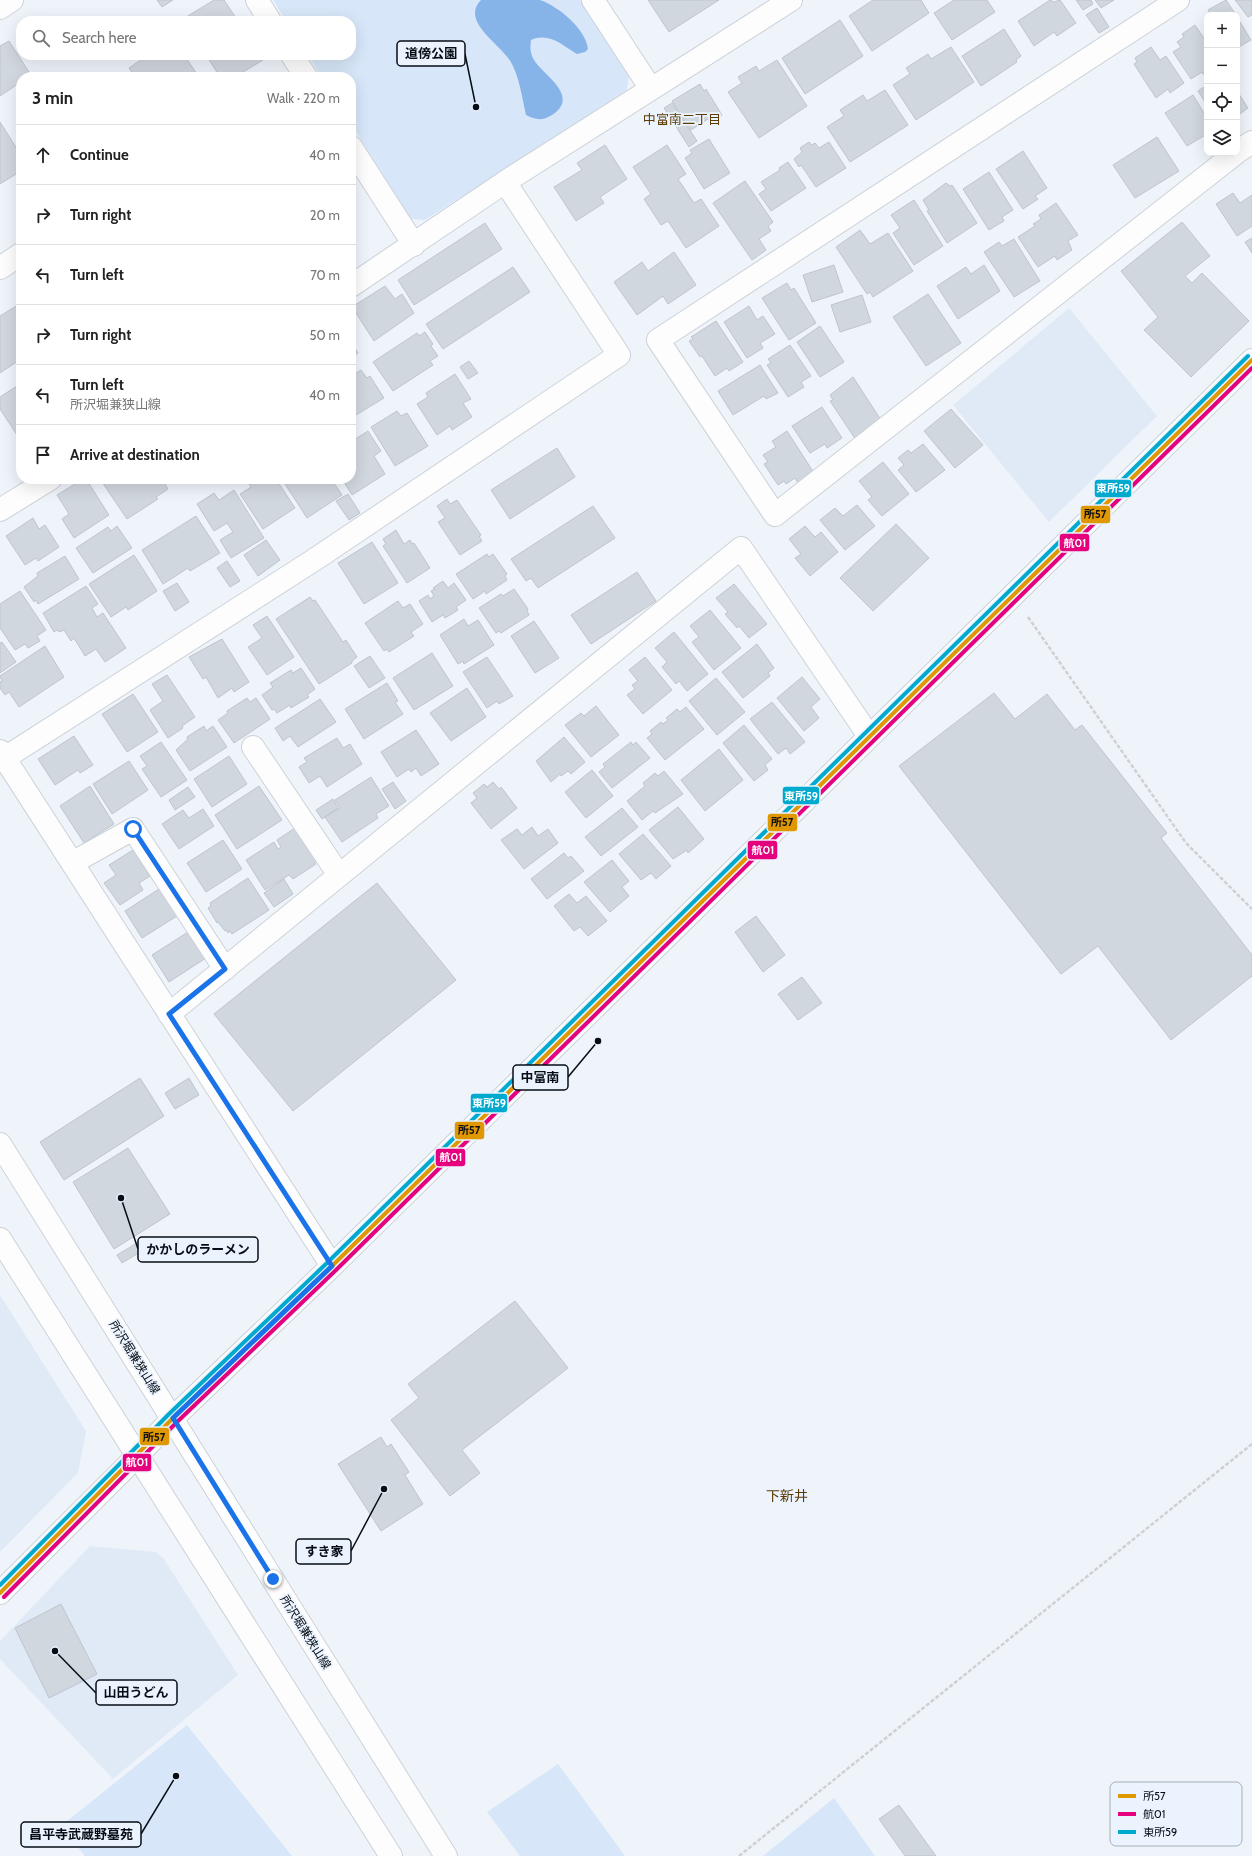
<!DOCTYPE html>
<html lang="en">
<head>
<meta charset="utf-8">
<style>
  body { margin:0; font-family:Cabin,"Noto Sans JP",sans-serif; background:#f6f6f6; color:#222 }
  .controls { position:absolute; right:12px; top:12px; display:grid; overflow:hidden; border-radius:8px; box-shadow:0 4px 16px #0002 }
  .controls button { width:36px; height:36px; display:grid; place-items:center; padding:0; border:0; border-bottom:1px solid #e0e0e0; background:#fff; color:#222; font:20px sans-serif }
  .stop { position:absolute; width:12px; height:12px; margin:-9px; border:3px solid #1a73e8; border-radius:50%; background:#fff }
  .stop.end { background:#1a73e8; border-color:#fff; box-shadow:0 1px 4px #0008 }
  .list { margin:0; padding:0; list-style:none }
  h2 { display:flex; justify-content:space-between; align-items:center; height:52px; margin:0; padding:0 16px; font-size:17px }
  h2 small { font-size:13px; font-weight:400; color:#767676 }
  .list li { display:grid; grid-template-columns:26px 1fr auto; gap:12px; align-items:center; box-sizing:border-box; height:60px; padding:0 16px; border-top:1px solid #e0e0e0 }
  .list b { display:block; font-size:15px; white-space:nowrap }
  .list p { margin:0; font-size:13px; white-space:nowrap; color:#767676 }
  .list em { font-size:13px; font-style:normal; color:#767676 }
  .icon { flex:none; width:22px; height:22px; fill:none; stroke:currentColor; stroke-width:2; stroke-linecap:round; stroke-linejoin:round }
  .map { position:relative; flex:none; width:1252px; height:1856px; overflow:hidden }
  .search { position:absolute; background:#fff; box-shadow:0 4px 16px #0002; left:16px; top:16px; width:340px; height:44px; display:flex; align-items:center; gap:10px; box-sizing:border-box; padding:0 14px; border-radius:16px; color:#767676; font-size:15px }
  .panel { position:absolute; background:#fff; box-shadow:0 4px 16px #0002; left:16px; top:72px; width:340px; height:412px; border-radius:16px }
  .map>svg:first-child { display:block }
</style>
</head>
<body>
<div class="map">
<svg width="1252" height="1856" viewBox="0 0 1252 1856">
  <rect width="100%" height="100%" fill="#eff4fa"/>
  <path fill="#e0eaf7" d="M1069,308L1157,416L1049,522L953,405Z
    M0,1295L86,1431L78,1473L0,1552Z
    M90,1546L156,1552L164,1559L238,1675L113,1779L0,1659V1641Z"/>
  <path fill="#d7e6f8" d="M273,0H580L629,75L627,90L425,220L411,219L351,124V77H321L308,55H351V21H286Z
    M187,1725L292,1856H85L61,1826Z
    M558,1764L625,1856H520L487,1812Z
    M834,1798L875,1856H763Z"/>
  <path fill="#87b4e8" d="M481,0C495,0 529,0 540,0C558,6 586,29 588,49L585,52L577,54C562,45 549,32 531,40C530,48 530,53 534,60C543,75 581,96 552,115C542,121 536,120 526,115C522,98 520,80 512,64C504,46 459,22 481,0Z"/>
  <path fill="#d1d7de" stroke="#bfc5cc" d="M157,0H173L162,7Z
    M214,0H224L238,21H184L183,19Z
    M648,0H719L669,32Z
    M873,0H921L929,13L872,51L849,16Z
    M954,0H987L995,12L952,40L934,13Z
    M1050,0L1054,2L1060,0L1076,23L1057,36L1054,32L1034,46L1018,21Z
    M1076,0H1091L1093,4L1083,10Z
    M1095,0H1114L1101,8Z
    M1226,0L1236,15H1211L1208,10Z
    M1235,0H1252V15L1248,17Z
    M1097,8L1109,27L1099,33L1086,15Z
    M1237,17L1251,40L1237,48Z
    M840,20L863,56L805,94L782,58Z
    M1195,25L1207,43V72L1203,74L1202,72L1191,79L1173,52L1181,47L1177,42L1184,37L1182,34Z
    M1004,29L1021,56L1016,60L1017,62L981,86L962,56Z
    M9,41L31,75L21,77V82L0,96V46Z
    M951,47L974,82L916,120L893,85L910,74L906,68L928,54L931,59Z
    M1151,47L1160,60L1166,56L1184,83L1170,93L1168,89L1156,98L1134,64L1137,62L1135,58Z
    M148,55L151,60L156,57L155,55H184L199,77H135L129,68Z
    M206,55H259L263,60L235,77H220Z
    M777,60L807,106L759,138L728,92L742,83L738,77L756,66L759,71Z
    M700,84L704,91L706,89L722,115L710,123L708,119L691,130L672,101Z
    M1207,85V105L1198,91Z
    M885,90L908,125L850,162L827,127L844,116L840,110L863,95L867,101Z
    M1237,91L1248,108L1237,116Z
    M1193,95L1207,118V134L1187,146L1165,113Z
    M672,103L697,141L689,147L664,108Z
    M0,122L21,155V171L0,184Z
    M1157,137L1179,171L1135,198L1113,165Z
    M709,139L730,173L704,189L685,158L692,153L690,150Z
    M809,142L812,145L815,143L819,148L829,142L846,168L816,187L801,165L799,167L794,159L802,152L800,148Z
    M605,145L627,179L600,197L604,203L576,221L554,187L582,170L577,163Z
    M667,145L686,174L678,179L694,203L701,199L719,226L686,248L668,221L661,225L644,199L651,194L633,167Z
    M1023,151L1047,188L1035,196L1038,199L1023,209L996,169Z
    M788,162L806,188L771,211L759,194L766,189L761,182L780,170L779,168Z
    M989,172L1013,210L1002,217L1004,221L989,230L963,189Z
    M745,181L773,222L768,226L771,231L759,239L766,250L752,260L713,203Z
    M946,183L950,186L952,185L977,223L947,243L927,211L929,210L923,200Z
    M1233,193L1240,203L1252,195V226L1237,236L1216,204Z
    M351,194L356,202L351,205Z
    M914,200L943,246L914,265L893,233L900,228L891,215Z
    M1056,203L1078,235L1068,241L1072,250L1057,260L1055,256L1038,267L1018,237L1035,226L1033,224L1041,219L1039,215Z
    M1182,222L1210,256L1185,276L1192,283L1202,273L1249,321L1191,377L1144,330L1158,317L1121,271Z
    M485,223L502,249L414,305L398,280Z
    M860,230L870,244L888,233L913,271L873,297L870,292L867,294L836,247Z
    M1252,238V253L1245,242Z
    M1014,239L1040,281L1014,297L984,252L999,242L1002,246Z
    M674,252L696,285L668,304L663,296L637,315L614,282L642,262L648,271Z
    M834,265L843,292L812,302L803,275Z
    M984,265L1000,291L958,319L937,286L966,267L971,274Z
    M513,267L530,292L443,349L426,324Z
    M787,283L791,290L794,288L816,323L789,340L762,298Z
    M385,286L395,299L402,294L414,313L374,341L352,307Z
    M928,294L961,343L926,366L893,317Z
    M862,295L871,322L840,332L831,305Z
    M21,303V359L0,373V316Z
    M749,306L757,320L763,316L775,334L760,343L763,348L747,358L724,322Z
    M716,321L743,362L729,371L727,368L715,376L702,356L700,357L689,341L693,339L691,337Z
    M820,326L844,362L820,377L797,342Z
    M425,332L433,344L431,346L438,356L430,361L433,365L393,391L373,362L417,333L419,336Z
    M351,342L358,353L351,358Z
    M790,345L811,376L801,382L804,387L788,397L767,365L771,363L768,359Z
    M469,361L478,373L468,379L460,367Z
    M760,365L778,393L766,399L764,396L733,415L718,391Z
    M361,370L367,378L370,376L384,398L351,418V376Z
    M455,374L471,399L463,403L472,417L452,430L450,426L437,435L417,404L428,397L426,393Z
    M853,377L881,420L856,440L830,401L833,400L830,395Z
    M17,386L21,392V441L0,409V397Z
    M822,407L842,438L827,448L825,444L810,453L792,426Z
    M951,409L983,445L955,468L924,431Z
    M397,411L401,416L407,413L428,446L395,466L371,427Z
    M368,431L381,451L374,456L385,474L352,495L342,479H351V442Z
    M787,431L814,473L798,483L795,478L786,484L784,481L778,485L764,464L768,462L763,455L776,447L772,441Z
    M923,444L945,470L916,492L898,470L904,465L898,458L908,450L911,453Z
    M557,448L575,477L510,519L491,490Z
    M883,462L909,494L882,516L868,500L872,497L859,481Z
    M83,479H86L109,515L74,538L62,519L69,514L57,495Z
    M106,479H162L168,489L156,497L158,499L127,519L102,482Z
    M246,479H276L295,508L263,529L240,494L251,487Z
    M292,479H338V480L334,483L342,495L307,518L285,484Z
    M234,490L264,538L231,558L220,540L233,532L227,523L214,531L197,504L214,493L219,500Z
    M348,494L360,513L349,520L336,501Z
    M447,499L450,504L457,500L481,535L479,536L482,541L460,555L438,522L445,518L437,506Z
    M857,505L875,526L845,550L820,520L835,508L843,516Z
    M593,506L615,538L538,588L531,578L526,581L511,559Z
    M196,516L220,553L190,571L188,568L163,584L142,550Z
    M33,518L39,529L45,525L59,547L38,561L36,558L25,565L6,536Z
    M896,524L929,558L873,611L840,578Z
    M117,526L132,548L93,573L76,548L108,527L111,531Z
    M805,526L815,537L821,532L838,552L810,576L795,558L801,554L789,539Z
    M396,530L404,544L410,540L412,544L414,543L430,568L407,583L383,546L386,544L383,539Z
    M266,540L280,560L258,576L244,555Z
    M372,542L398,583L364,604L338,563Z
    M487,554L489,557L493,554L507,574L505,576L507,580L486,594L485,591L473,599L456,574Z
    M134,555L157,591L128,610L126,607L111,617L89,584Z
    M65,556L79,579L38,604L36,600L34,602L24,587L38,576L37,573Z
    M227,561L240,581L230,587L217,568Z
    M637,572L656,601L591,644L571,615Z
    M443,581L448,588L454,583L466,600L456,607L458,610L445,618L443,615L432,622L419,601L428,595L430,599L434,596L431,591L435,589L433,588Z
    M177,583L189,602L175,611L163,591Z
    M734,584L767,624L749,638L739,626L737,628L725,614L728,612L716,598Z
    M86,586L98,604L92,608L97,617L103,613L126,648L105,662L96,649L85,656L74,638L71,641L64,630L59,632L57,630L54,632L43,613Z
    M514,589L528,609L527,611L529,615L501,633L499,631L496,633L479,608L501,594L503,596Z
    M20,591L46,630L37,636L40,641L28,648L25,644L15,650L0,628V604Z
    M310,597L313,601L315,600L343,642L346,640L357,657L352,661V663L319,684L276,619Z
    M398,601L403,608L410,604L423,624L411,632L414,636L389,652L387,649L384,651L365,623Z
    M710,610L741,648L714,670L692,642L699,637L690,626Z
    M267,616L294,657L267,675L248,647L262,638L253,625Z
    M464,619L468,626L478,620L494,645L464,664L463,661L458,664L440,635Z
    M534,621L559,658L535,673L511,636Z
    M674,632L708,674L687,691L679,681L676,684L662,667L667,662L655,648Z
    M222,639L249,682L234,692L232,688L218,698L206,677L203,679L189,657Z
    M2,642L16,662L0,673V643Z
    M757,644L774,668L768,673L770,676L743,698L722,672Z
    M45,646L64,677L19,707L9,692L5,695L0,688V682L2,681L0,676Z
    M432,653L453,686L414,710L393,678Z
    M370,656L385,678L369,688L354,666Z
    M487,657L513,696L499,704L497,701L487,708L463,672Z
    M645,657L672,690L643,714L627,695L635,689L632,685L638,681L629,670Z
    M301,668L315,689L307,695L309,697L291,708L290,705L277,713L274,709L272,710L262,695L273,687L270,683L291,670L293,673Z
    M167,675L195,717L182,726L183,728L168,738L150,710L163,701L152,684Z
    M802,677L820,699L811,707L819,718L804,731L777,698Z
    M716,678L745,712L717,735L689,701Z
    M387,683L398,701L395,702L403,714L364,739L345,709Z
    M467,688L486,717L451,741L430,713Z
    M994,693L1015,719L1047,694L1075,730L1082,725L1167,833L1161,838L1252,955V976L1171,1040L1098,946L1061,974L899,766Z
    M133,694L158,732L127,752L102,714Z
    M247,698L250,702L256,698L270,719L234,743L218,720L228,713L227,711Z
    M320,699L336,722L298,747L290,736L283,741L275,728Z
    M772,702L805,742L790,754L786,748L778,754L750,719Z
    M596,706L619,735L591,757L565,725L581,713L584,716Z
    M686,707L704,729L665,760L647,738L652,734L650,731L661,722L663,724L668,720L666,718L677,709L680,712Z
    M744,725L772,759L765,765L768,770L754,781L723,743Z
    M204,726L206,731L213,726L227,747L190,771L176,750L188,739L187,737Z
    M416,730L439,764L421,776L416,768L411,772L409,769L397,777L381,752Z
    M74,736L93,765L80,773L78,770L55,785L38,759Z
    M564,737L585,762L571,774L568,771L561,776L560,774L551,782L536,761Z
    M337,738L343,748L350,744L362,764L327,787L320,776L309,783L299,767L307,762L304,758Z
    M161,742L187,780L161,797L142,769L147,766L140,756Z
    M631,742L633,745L636,742L650,758L612,788L599,772L605,767L603,764Z
    M719,749L743,780L705,811L681,780Z
    M229,756L247,784L212,807L194,779Z
    M129,761L148,790L112,814L93,784Z
    M592,770L613,796L586,818L565,792Z
    M664,771L683,794L655,813L653,811L642,820L627,801L645,786L643,783L655,773L658,776Z
    M371,777L389,806L376,814L378,818L342,842L325,817L340,808L335,800Z
    M393,782L406,801L395,809L382,789Z
    M493,782L499,789L501,787L517,808L491,829L471,803L477,798L473,793L484,784L487,787Z
    M90,786L114,824L84,843L60,806Z
    M259,786L282,820L237,849L215,815Z
    M188,787L195,797L175,810L169,800Z
    M333,799L338,808L322,819L316,810Z
    M678,807L704,839L688,853L687,850L673,859L649,830Z
    M622,808L638,827L601,856L585,837Z
    M203,809L214,826L179,849L162,824L183,810L189,818Z
    M532,827L538,836L548,829L558,843L524,869L501,840L517,829L522,835Z
    M295,828L316,861L314,862L316,864L293,879L289,875L265,890L246,860L274,842L278,849L281,847L277,840Z
    M643,834L671,866L656,879L651,873L641,880L619,854Z
    M223,840L242,869L206,892L187,863Z
    M133,850L150,876L139,883L143,890L120,905L104,883L116,875L109,865Z
    M564,853L568,858L571,856L584,871L547,899L531,879Z
    M612,860L629,881L622,887L629,896L610,912L584,882Z
    M248,878L269,910L232,934L230,931L228,933L227,930L225,931L218,922L217,923L208,908L211,906L210,903Z
    M284,879L293,894L274,907L264,893Z
    M377,883L456,980L293,1111L214,1014Z
    M159,889L177,916L142,938L125,911Z
    M569,894L577,903L586,896L607,921L588,936L580,927L574,931L554,906Z
    M756,916L785,955L763,972L735,932Z
    M188,932L206,958L169,982L152,955Z
    M802,977L822,1003L798,1020L778,994Z
    M140,1078L164,1116L64,1180L40,1142Z
    M189,1078L199,1095L175,1109L165,1093Z
    M128,1148L170,1214L114,1249L73,1182Z
    M142,1240L147,1248L122,1263L117,1255Z
    M515,1301L568,1368L462,1450L480,1473L450,1496L391,1420L419,1398L408,1384Z
    M381,1437L387,1447L391,1444L409,1472L405,1475L423,1504L381,1531L338,1464Z
    M61,1604L97,1674L49,1698L15,1628Z
    M899,1805L936,1856H905L879,1819Z"/>
  <g fill="none" stroke-linecap="round" stroke-linejoin="round">
    <defs>
      <path id="minor" d="M257,0L270,21
        M593,0L651,89
        M1178,0L658,340L775,515L1236,153
        M0,8L12,0
        M292,55L306,77
        M351,147L414,245
        M1237,152L1252,142
        M0,268L21,254
        M351,286L505,182L791,0
        M0,510L50,479
        M253,747L339,875
        M0,751L332,1266
        M0,761L314,560L619,355L505,182
        M72,863L133,829L225,969
        M169,1014L741,548L869,736
        M0,1593L137,1456L173,1418L332,1266L1252,360"/>
      <path id="major" d="M0,1144L446,1856
        M0,1239L391,1856"/>
    </defs>
    <use href="#minor" stroke="#ccd2d9" stroke-width="24"/>
    <use href="#major" stroke="#ccd2d9" stroke-width="24"/>
    <path stroke="#cfd0d2" stroke-width="2.5" stroke-dasharray="4 2" stroke-linecap="butt" d="M1028,617L1186,843L1252,909
      M739,1856L1252,1444"/>
    <use href="#minor" stroke="#fdfdfe" stroke-width="22"/>
    <use href="#major" stroke="#fdfdfe" stroke-width="22"/>
    <defs>
      <path id="bus-1" d="M0,1593L173,1418L332,1266L1252,360"/>
      <path id="bus-2" d="M4,1597L177,1422L336,1270L1252,368"/>
      <path id="bus-3" d="M0,1585L169,1414L328,1262L1248,356"/>
    </defs>
    <use href="#bus-1" stroke="#ebf4fe" stroke-width="7"/>
    <use href="#bus-2" stroke="#ebf4fe" stroke-width="7"/>
    <use href="#bus-3" stroke="#ebf4fe" stroke-width="7"/>
    <use href="#bus-1" stroke="#df9702" stroke-width="4"/>
    <use href="#bus-2" stroke="#e5007d" stroke-width="4"/>
    <use href="#bus-3" stroke="#00a9ce" stroke-width="4"/>
  </g>
  <g fill="none" stroke-linecap="round" stroke-linejoin="round">
    <path stroke="#1a73e8" stroke-width="5" d="M133,829L225,969L169,1014L332,1266L173,1418L273,1579"/>
  </g>
  <g text-anchor="middle" dominant-baseline="central" stroke-width="3.5" stroke-linejoin="round" paint-order="stroke">
    <g font-size="12" fill="#070d15" stroke="#ebf4fe">
      <text transform="translate(135 1357) rotate(58)">所沢堀兼狭山線</text>
      <text transform="translate(306 1632) rotate(58)">所沢堀兼狭山線</text>
    </g>
    <g font-size="13" fill="#5c3a03" stroke="#ebf4fe">
      <text x="682" y="119">中富南二丁目</text>
    </g>
    <g font-size="14" fill="#5c3a03" stroke="#ebf4fe">
      <text x="787" y="1496">下新井</text>
    </g>
  </g>
  <rect x="1110" y="1782" width="132" height="64" rx="6" fill="#ebf4fe" stroke="#a7afb8" stroke-width="1"/>
  <rect x="1118" y="1794" width="18" height="4" fill="#df9702"/>
  <rect x="1118" y="1812" width="18" height="4" fill="#e5007d"/>
  <rect x="1118" y="1830" width="18" height="4" fill="#00a9ce"/>
  <g font-size="11" fill="#070d15">
    <text x="1143" y="1800">所57</text>
    <text x="1143" y="1818">航01</text>
    <text x="1143" y="1836">東所59</text>
  </g>
  <path fill="none" stroke="#070d15" stroke-width="1.5" d="M476 107L465 54M598 1041L568 1077M121 1198L138 1249M384 1489L351 1551M55 1651L96 1693M176 1776L141 1834"/>
  <g fill="#070d15" stroke="#ebf4fe" stroke-width="1.5">
    <circle cx="476" cy="107" r="4"/>
    <circle cx="598" cy="1041" r="4"/>
    <circle cx="121" cy="1198" r="4"/>
    <circle cx="384" cy="1489" r="4"/>
    <circle cx="55" cy="1651" r="4"/>
    <circle cx="176" cy="1776" r="4"/>
  </g>
  <g fill="#ebf4fe" stroke="#070d15" stroke-width="1.5">
    <rect x="397" y="41" width="68" height="25" rx="4"/>
    <rect x="513" y="1065" width="55" height="25" rx="4"/>
    <rect x="138" y="1237" width="120" height="25" rx="4"/>
    <rect x="296" y="1539" width="55" height="25" rx="4"/>
    <rect x="96" y="1680" width="81" height="25" rx="4"/>
    <rect x="21" y="1822" width="120" height="25" rx="4"/>
  </g>
  <g font-size="13" text-anchor="middle" font-weight="bold" fill="#070d15">
    <text x="431" y="58">道傍公園</text>
    <text x="540" y="1082">中富南</text>
    <text x="198" y="1254">かかしのラーメン</text>
    <text x="324" y="1556">すき家</text>
    <text x="136" y="1697">山田うどん</text>
    <text x="81" y="1839">昌平寺武蔵野墓苑</text>
  </g>
  <g stroke="#ebf4fe" stroke-width="1.5">
    <rect x="1094" y="479" width="38" height="19" rx="4" fill="#00a9ce"/>
    <rect x="1080" y="505" width="31" height="19" rx="4" fill="#df9702"/>
    <rect x="1059" y="533" width="31" height="19" rx="4" fill="#e5007d"/>
    <rect x="782" y="786" width="38" height="19" rx="4" fill="#00a9ce"/>
    <rect x="767" y="813" width="31" height="19" rx="4" fill="#df9702"/>
    <rect x="747" y="840" width="31" height="20" rx="4" fill="#e5007d"/>
    <rect x="470" y="1093" width="38" height="20" rx="4" fill="#00a9ce"/>
    <rect x="454" y="1121" width="31" height="19" rx="4" fill="#df9702"/>
    <rect x="435" y="1148" width="31" height="19" rx="4" fill="#e5007d"/>
    <rect x="139" y="1427" width="31" height="19" rx="4" fill="#df9702"/>
    <rect x="122" y="1453" width="30" height="19" rx="4" fill="#e5007d"/>
  </g>
  <g font-size="11" text-anchor="middle" font-weight="bold" fill="#fff">
    <text x="1113" y="492">東所59</text>
    <text x="1075" y="547">航01</text>
    <text x="801" y="800">東所59</text>
    <text x="763" y="854">航01</text>
    <text x="489" y="1107">東所59</text>
    <text x="451" y="1161">航01</text>
    <text x="137" y="1466">航01</text>
  </g>
  <g font-size="11" text-anchor="middle" font-weight="bold" fill="#111">
    <text x="1095" y="518">所57</text>
    <text x="782" y="826">所57</text>
    <text x="469" y="1134">所57</text>
    <text x="154" y="1441">所57</text>
  </g>
</svg>
<div class="controls">
<button>+</button>
<button>−</button>
<button><svg class="icon" aria-label="locate" viewBox="0 0 24 24"><circle cx="12" cy="12" r="6"/><path d="M12 2v4M12 18v4M2 12h4M18 12h4"/></svg></button>
<button><svg class="icon" aria-label="layers" viewBox="0 0 24 24"><path d="M12 4l9 5-9 5-9-5zM3 14l9 5 9-5"/></svg></button>
</div>
<div class="stop" style="left:133px;top:829px"></div>
<div class="stop end" style="left:273px;top:1579px"></div>
<div class="search"><svg class="icon" aria-label="search" viewBox="0 0 24 24"><circle cx="10" cy="10" r="6"/><path d="M15 15l6 6"/></svg>Search here</div>
<section class="panel">
<h2>3 min<small>Walk · 220 m</small></h2>
<ul class="list">
<li><svg class="icon" aria-label="ahead" viewBox="0 0 24 24"><path d="M12 20V5M6 11l6-6 6 6"/></svg><div><b>Continue</b></div><em>40 m</em></li>
<li><svg class="icon" aria-label="right" viewBox="0 0 24 24"><path d="M7 20v-9h11M14 6l5 5-5 5"/></svg><div><b>Turn right</b></div><em>20 m</em></li>
<li><svg class="icon" aria-label="left" viewBox="0 0 24 24"><path d="M17 20v-9H6M10 6l-5 5 5 5"/></svg><div><b>Turn left</b></div><em>70 m</em></li>
<li><svg class="icon" aria-label="right" viewBox="0 0 24 24"><path d="M7 20v-9h11M14 6l5 5-5 5"/></svg><div><b>Turn right</b></div><em>50 m</em></li>
<li><svg class="icon" aria-label="left" viewBox="0 0 24 24"><path d="M17 20v-9H6M10 6l-5 5 5 5"/></svg><div><b>Turn left</b><p>所沢堀兼狭山線</p></div><em>40 m</em></li>
<li><svg class="icon" aria-label="arrive" viewBox="0 0 24 24"><path d="M6 21V4h12l-3 4 3 4H6"/></svg><div><b>Arrive at destination</b></div></li>
</ul>
</section>
</div>
</body>
</html>
